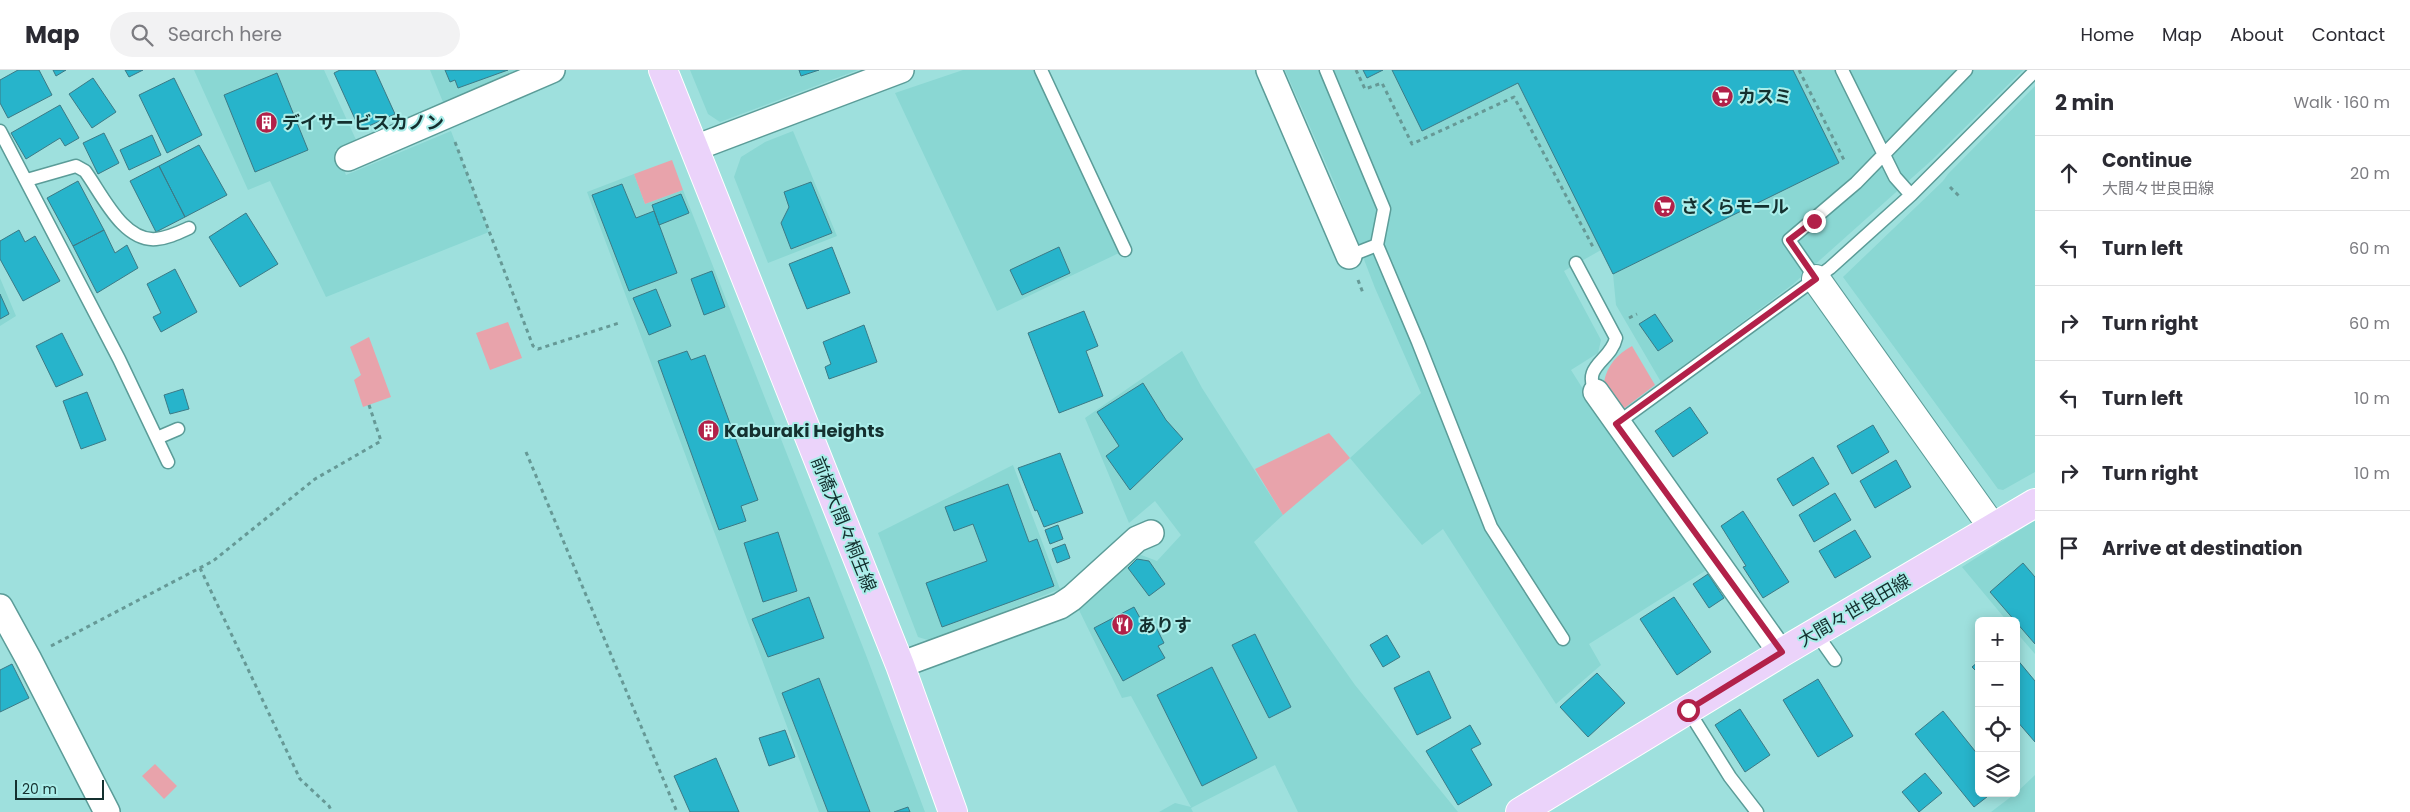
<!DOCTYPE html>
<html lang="en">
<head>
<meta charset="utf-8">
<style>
  body { margin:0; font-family:Poppins,"Noto Sans JP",sans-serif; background:#f2f2f3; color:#2b2b33 }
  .controls { position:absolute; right:15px; bottom:15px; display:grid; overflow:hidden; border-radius:8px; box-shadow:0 2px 12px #0003 }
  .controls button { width:45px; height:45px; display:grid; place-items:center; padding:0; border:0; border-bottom:1px solid #e1e1e2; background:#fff; color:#2b2b33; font:25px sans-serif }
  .scale { position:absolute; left:15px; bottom:12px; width:89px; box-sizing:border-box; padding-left:5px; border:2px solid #14302f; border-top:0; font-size:14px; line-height:18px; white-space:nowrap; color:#14302f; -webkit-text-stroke:4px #abeeea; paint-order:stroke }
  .stop { position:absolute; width:15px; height:15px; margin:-11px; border:4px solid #b22149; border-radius:50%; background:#fff }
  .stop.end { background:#b22149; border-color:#fff; box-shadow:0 1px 5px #0008 }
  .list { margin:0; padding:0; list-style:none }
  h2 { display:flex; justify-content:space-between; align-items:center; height:65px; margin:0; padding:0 20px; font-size:21px }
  h2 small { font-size:16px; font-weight:400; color:#7c7c81 }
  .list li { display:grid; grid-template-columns:32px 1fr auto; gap:15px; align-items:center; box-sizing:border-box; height:75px; padding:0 20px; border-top:1px solid #e1e1e2 }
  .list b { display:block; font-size:19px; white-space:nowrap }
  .list p { margin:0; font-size:16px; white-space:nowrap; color:#7c7c81 }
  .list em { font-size:16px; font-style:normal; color:#7c7c81 }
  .icon { flex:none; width:28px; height:28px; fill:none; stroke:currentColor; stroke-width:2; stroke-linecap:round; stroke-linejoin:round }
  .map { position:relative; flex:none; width:2035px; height:742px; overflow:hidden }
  header { display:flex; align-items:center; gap:30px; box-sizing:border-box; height:70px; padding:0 25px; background:#fff; border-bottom:1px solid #e1e1e2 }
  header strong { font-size:24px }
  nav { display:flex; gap:28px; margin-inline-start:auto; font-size:18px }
  .search { width:350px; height:45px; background:#f2f2f3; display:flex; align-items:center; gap:12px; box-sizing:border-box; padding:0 18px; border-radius:28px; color:#7c7c81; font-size:19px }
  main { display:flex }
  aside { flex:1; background:#fff }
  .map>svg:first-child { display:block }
</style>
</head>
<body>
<header>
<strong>Map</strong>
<div class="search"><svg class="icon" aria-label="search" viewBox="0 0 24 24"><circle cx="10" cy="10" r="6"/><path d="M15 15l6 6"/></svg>Search here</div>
<nav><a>Home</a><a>Map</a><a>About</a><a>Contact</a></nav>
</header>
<main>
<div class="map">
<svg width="2035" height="742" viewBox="0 0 2035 742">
  <rect width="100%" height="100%" fill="#9ee0dd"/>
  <path fill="#8ad7d3" d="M194,0H324L357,72L335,80L346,105L451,61L489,162L326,227L270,111L248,120Z
    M430,0H525L443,32Z
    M690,0H858L720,52L708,44Z
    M963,0H1035L1119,183L997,241L895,23Z
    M1285,0H2023L1932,90L1792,215L1661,312L1616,235L1613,204L1601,180L1564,201L1601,270L1598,283L1571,300L1588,327L1708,499L1589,574L1601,595L1556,634L1443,459L1422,475L1350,388L1421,323L1375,218L1334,112Z
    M2035,16V402L2003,420L1998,419L1843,207L1943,111L1948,104Z
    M793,61L837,166L768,193L734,107L741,87L765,72Z
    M634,104L645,134L683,120L866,585L925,742H819L587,122Z
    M0,208L16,246L0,256Z
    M1182,281L1202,318L1283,445L1254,472L1355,615L1458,742H1298L1275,695L1191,738L1193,742H1159L1175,733L1191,737L1131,626L1122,628L1079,540L1136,483L1157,491L1181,465L1155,431L1129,453L1085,348Z
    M1013,395L1060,519L931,571L918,567L878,463Z
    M2035,450V584L2016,562V551H2007L1962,497Z
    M2035,705V742H1991L2016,723Z"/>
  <path fill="#e8a3ab" d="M672,90L683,120L645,134L634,104Z
    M508,252L522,288L490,300L476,263Z
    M369,267L391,327L363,337L354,310L361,305L350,277Z
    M1632,276L1655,315L1622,340L1604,312C1607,296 1617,284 1632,276Z
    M1329,363L1350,388L1283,445L1255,399Z
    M155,694L177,716L164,729L142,706Z"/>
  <path fill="#27b4cb" stroke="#3c7a86" d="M18,0H39L52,25L8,48L0,33V10Z
    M53,0H66L56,6Z
    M125,0H143L129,7Z
    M340,0H375L395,44L360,60L334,3Z
    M445,0H508L458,18L455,10L450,12Z
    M799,0H819L801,6Z
    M1363,0H1383L1367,8Z
    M1392,0H1793L1839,93L1613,204L1518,13L1422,61Z
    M277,3L308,80L255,102L224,25Z
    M93,8L116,42L92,58L69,24Z
    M174,8L202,65L167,83L139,25Z
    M60,35L79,68L65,76L60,68L26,89L11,63Z
    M104,63L119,93L98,104L83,73Z
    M152,65L161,85L129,100L120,80Z
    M199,75L227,125L185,147L159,96Z
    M159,96L185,147L156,162L130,111Z
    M78,111L104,160L73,176L47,128Z
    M811,112L832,163L791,179L781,153L789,137L784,122Z
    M622,114L636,148L654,141L677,203L629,221L592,125Z
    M681,124L689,143L659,155L652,135Z
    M246,143L278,194L240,217L209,167Z
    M19,160L25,172L35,166L60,211L23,231L0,189V171Z
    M104,160L115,183L127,175L138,198L97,223L73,176Z
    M832,177L850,223L807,239L789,194Z
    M1059,177L1070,203L1022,225L1010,200Z
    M175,199L197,242L161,262L153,247L161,243L147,214Z
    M712,201L725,237L704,245L691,209Z
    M656,219L671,256L649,265L633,228Z
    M0,224L9,244L0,249Z
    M1084,241L1098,276L1086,281L1103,326L1059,343L1028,263Z
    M1655,244L1673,271L1658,281L1639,254Z
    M864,255L877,292L829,309L825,297L831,294L823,272Z
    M62,263L83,305L56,317L36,276Z
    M687,281L691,290L705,285L758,430L741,436L746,451L719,460L658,291Z
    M1143,313L1166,350L1183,369L1130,420L1106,386L1119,376L1097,342Z
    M183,319L189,339L170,344L164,325Z
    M87,322L106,370L81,379L63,331Z
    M1690,337L1708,363L1673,387L1655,361Z
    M1873,355L1889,382L1852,404L1837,376Z
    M1060,383L1083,443L1044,457L1037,440L1035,441L1018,398Z
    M1813,387L1829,414L1793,436L1777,409Z
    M1896,390L1911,417L1875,438L1860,411Z
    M1008,414L1029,472L1037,469L1054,516L942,557L926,513L987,491L973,454L954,461L945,437Z
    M1835,423L1851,450L1814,472L1799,445Z
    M1743,441L1789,512L1763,528L1743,497L1746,496L1721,456Z
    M1058,455L1063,469L1050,474L1045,460Z
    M1855,460L1871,487L1835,508L1819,481Z
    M778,462L797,521L763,532L744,473Z
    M1065,474L1070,488L1057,493L1052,479Z
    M1137,489L1149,491L1165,514L1149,526L1128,498Z
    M2023,493L2035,507V574L1990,522Z
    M1708,504L1724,528L1709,538L1693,514Z
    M809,527L824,568L768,587L752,549Z
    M1674,527L1711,582L1677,605L1640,549Z
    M1134,537L1145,557L1154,553L1164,573L1158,576L1165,588L1123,611L1094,558Z
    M1255,564L1291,637L1269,648L1232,575Z
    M1387,565L1400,587L1383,597L1370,575Z
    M2016,588L2035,611V672L2016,650Z
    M1979,591V604L1972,597Z
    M12,594L29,628L0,642V600Z
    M1212,597L1257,688L1202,716L1157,625Z
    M1429,601L1451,648L1417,665L1394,618Z
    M1597,603L1625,633L1588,667L1560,637Z
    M819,608L870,742H828L782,623Z
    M1818,609L1853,666L1818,687L1783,630Z
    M1740,639L1770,685L1745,702L1715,655Z
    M1943,641L1979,686V723H1992L1974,737L1915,664Z
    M1470,655L1481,674L1471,679L1492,715L1458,735L1426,681Z
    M785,660L795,687L769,696L759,668Z
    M716,688L739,742H690L674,706Z
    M1925,703L1942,723L1919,742L1902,722Z
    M908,737L910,742H894Z"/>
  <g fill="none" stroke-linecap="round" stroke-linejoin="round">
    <defs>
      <path id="service" d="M1041,0L1125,180
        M1326,0L1384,139L1377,175L1418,272L1491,457L1563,569
        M1842,0L1895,107L1911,125
        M0,61L119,289L168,392
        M27,110L76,96L85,101C102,124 123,172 156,169C168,168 178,163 189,158
        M1349,186L1377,175
        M1576,193L1616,268C1611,291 1581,296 1596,322
        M1816,209L1789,170L1856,113L1966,0
        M1616,354L1830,198L1911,125L2035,1
        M157,368L178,359
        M1816,563L1835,590
        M1688,640L1730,707L1757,742"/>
      <path id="minor" d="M1269,0L1349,186
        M695,78L901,0
        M348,88L552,0
        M1596,322L1781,583
        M0,537L28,588L107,742
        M900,595L1060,536L1072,528L1137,469L1151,463"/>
      <path id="tertiary" d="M1816,209L1993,458"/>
      <path id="primary" d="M663,0L900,595L953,742
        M1520,742L1781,583L2035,433"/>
    </defs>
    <use href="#service" stroke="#5b9c98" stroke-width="15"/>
    <use href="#minor" stroke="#5b9c98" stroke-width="28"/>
    <use href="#tertiary" stroke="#5b9c98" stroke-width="30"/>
    <use href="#primary" stroke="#fff" stroke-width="30"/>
    <path stroke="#669996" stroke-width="3" stroke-dasharray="4 4" stroke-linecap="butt" d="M1356,0L1365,19L1382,13L1412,74L1514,27L1593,177
      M1799,0L1844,90
      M455,72L533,276L538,279L619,253
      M1950,117L1959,126
      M1358,210L1363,223
      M1629,248L1637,244
      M526,382L677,742
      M200,498L300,709L329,736L332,742
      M51,576L213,491L315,409L381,371L369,335"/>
    <use href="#service" stroke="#fff" stroke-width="12"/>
    <use href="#minor" stroke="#fff" stroke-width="25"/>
    <use href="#tertiary" stroke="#fff" stroke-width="28"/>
    <use href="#primary" stroke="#ebd3fa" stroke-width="28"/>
  </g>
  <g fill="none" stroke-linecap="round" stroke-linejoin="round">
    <path stroke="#b22149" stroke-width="6" d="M1688,640L1782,582L1616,354L1816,209L1789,170L1814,151"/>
  </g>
  <defs>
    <symbol id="supermarket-disc" viewBox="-11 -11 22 22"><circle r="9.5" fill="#b22149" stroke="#abeeea"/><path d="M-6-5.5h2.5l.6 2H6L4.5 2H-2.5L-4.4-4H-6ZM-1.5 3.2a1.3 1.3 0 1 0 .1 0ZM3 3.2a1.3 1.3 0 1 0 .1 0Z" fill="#fff"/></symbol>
    <symbol id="building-disc" viewBox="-11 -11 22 22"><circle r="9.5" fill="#b22149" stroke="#abeeea"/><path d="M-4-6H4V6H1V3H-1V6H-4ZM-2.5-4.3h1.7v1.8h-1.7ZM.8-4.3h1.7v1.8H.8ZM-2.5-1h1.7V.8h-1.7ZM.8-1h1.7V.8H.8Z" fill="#fff"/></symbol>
    <symbol id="restaurant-disc" viewBox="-11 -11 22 22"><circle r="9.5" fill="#b22149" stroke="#abeeea"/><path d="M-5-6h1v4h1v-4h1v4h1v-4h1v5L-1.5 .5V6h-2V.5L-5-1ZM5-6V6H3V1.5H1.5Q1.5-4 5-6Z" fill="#fff"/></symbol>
  </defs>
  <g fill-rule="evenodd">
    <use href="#supermarket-disc" x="1710" y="14" width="25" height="25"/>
    <use href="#building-disc" x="254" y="40" width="25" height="25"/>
    <use href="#supermarket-disc" x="1652" y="124" width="25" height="25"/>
    <use href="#building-disc" x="696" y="348" width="25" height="25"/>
    <use href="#restaurant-disc" x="1110" y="542" width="25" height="25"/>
  </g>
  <g text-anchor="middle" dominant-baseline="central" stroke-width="4" stroke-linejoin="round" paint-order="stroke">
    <g font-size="18" font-weight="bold" fill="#14302f" stroke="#abeeea" text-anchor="start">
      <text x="1738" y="26">カスミ</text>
      <text x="282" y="52">デイサービスカノン</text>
      <text x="1681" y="136">さくらモール</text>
      <text x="724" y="360">Kaburaki Heights</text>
      <text x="1138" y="555">ありす</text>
    </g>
    <g font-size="18" fill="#14302f" stroke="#abeeea">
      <text transform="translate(844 454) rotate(68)">前橋大間々桐生線</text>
      <text transform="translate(1854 540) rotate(-30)">大間々世良田線</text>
    </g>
  </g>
</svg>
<div class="controls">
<button>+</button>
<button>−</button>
<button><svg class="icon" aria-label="locate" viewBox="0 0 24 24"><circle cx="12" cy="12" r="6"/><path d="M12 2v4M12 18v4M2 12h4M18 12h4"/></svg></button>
<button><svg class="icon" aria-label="layers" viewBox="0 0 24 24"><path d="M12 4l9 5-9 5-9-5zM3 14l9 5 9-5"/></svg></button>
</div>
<div class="scale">20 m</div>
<div class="stop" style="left:1688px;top:640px"></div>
<div class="stop end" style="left:1814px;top:151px"></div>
</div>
<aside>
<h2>2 min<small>Walk · 160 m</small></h2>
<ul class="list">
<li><svg class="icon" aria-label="ahead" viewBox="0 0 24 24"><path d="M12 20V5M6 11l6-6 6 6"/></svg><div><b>Continue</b><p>大間々世良田線</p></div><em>20 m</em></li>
<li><svg class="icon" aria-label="left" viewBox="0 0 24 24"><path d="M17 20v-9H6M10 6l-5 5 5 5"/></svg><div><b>Turn left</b></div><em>60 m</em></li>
<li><svg class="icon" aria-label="right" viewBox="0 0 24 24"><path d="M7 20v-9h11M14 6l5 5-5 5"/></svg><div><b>Turn right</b></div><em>60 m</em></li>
<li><svg class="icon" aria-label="left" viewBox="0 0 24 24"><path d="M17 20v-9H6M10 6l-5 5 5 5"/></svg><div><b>Turn left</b></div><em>10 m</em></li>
<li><svg class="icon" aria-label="right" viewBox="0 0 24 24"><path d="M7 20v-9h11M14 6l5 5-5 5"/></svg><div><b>Turn right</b></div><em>10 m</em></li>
<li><svg class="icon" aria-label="arrive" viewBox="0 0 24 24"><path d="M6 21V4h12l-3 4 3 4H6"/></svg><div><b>Arrive at destination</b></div></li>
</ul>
</aside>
</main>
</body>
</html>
